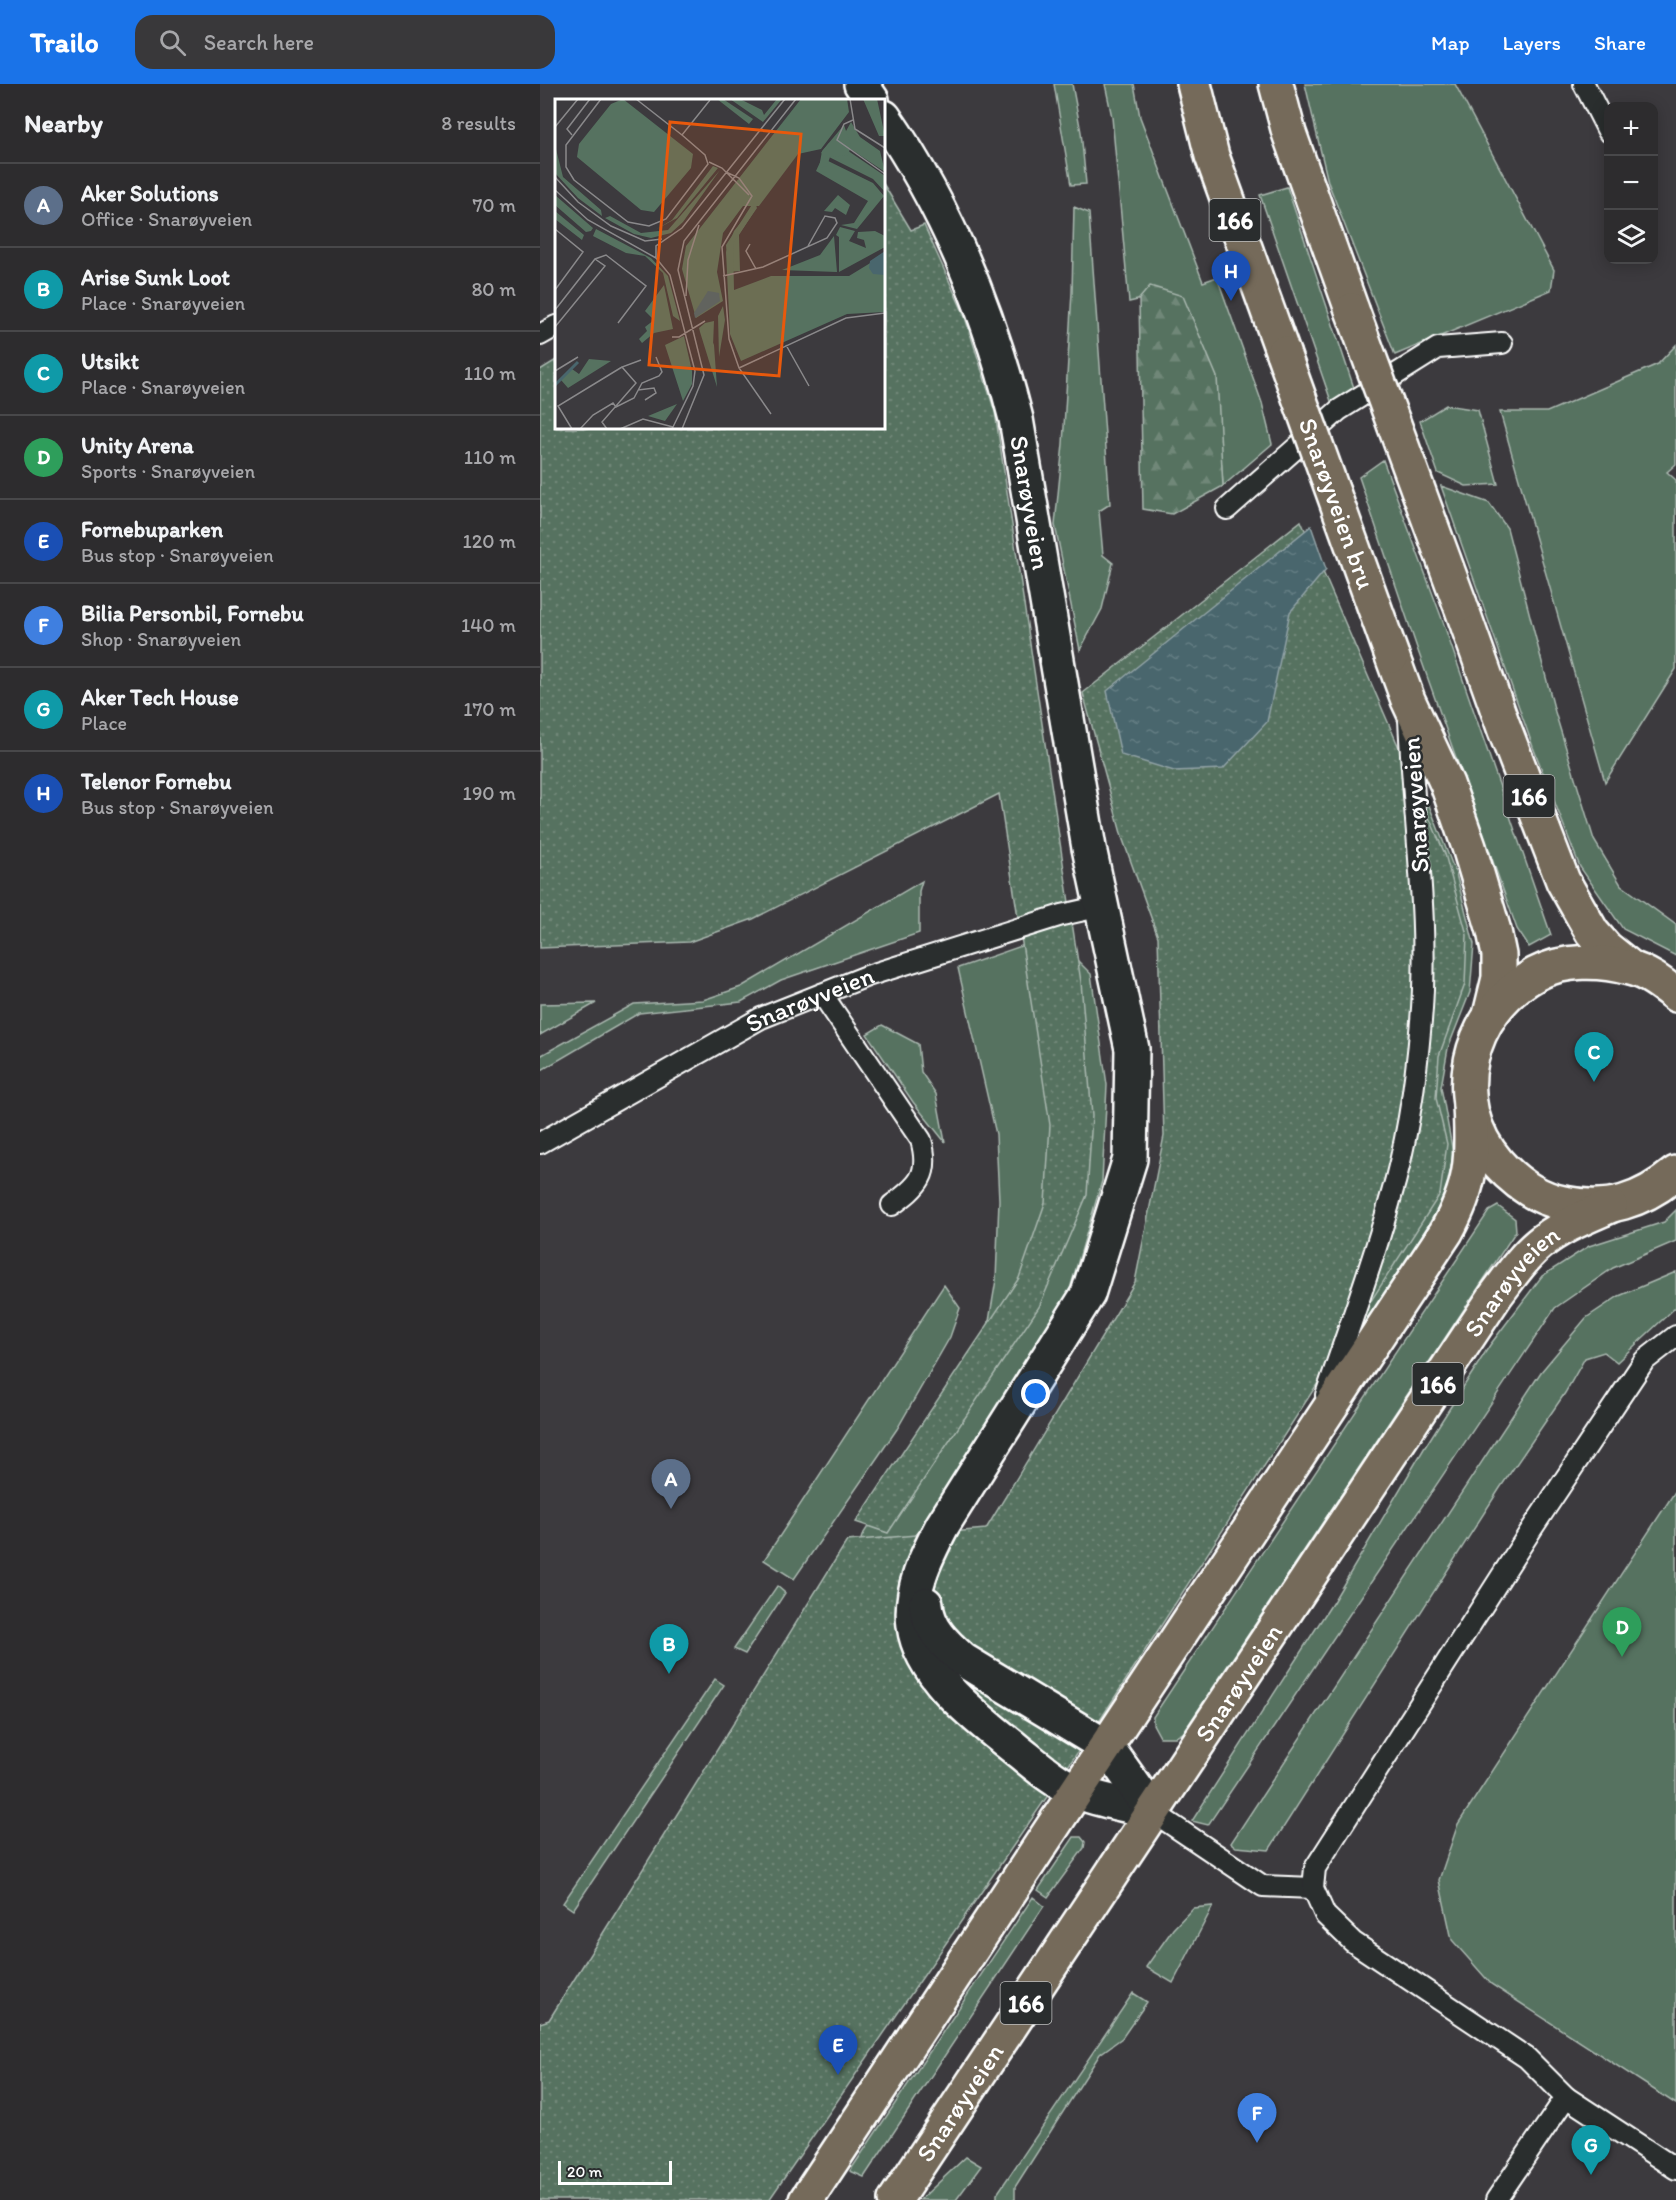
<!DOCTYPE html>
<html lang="en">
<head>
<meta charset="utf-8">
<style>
  body { margin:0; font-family:Itim,sans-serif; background:#39383a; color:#f1f3f6 }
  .controls { position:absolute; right:18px; top:18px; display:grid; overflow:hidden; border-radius:12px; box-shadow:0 3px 15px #0003 }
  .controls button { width:54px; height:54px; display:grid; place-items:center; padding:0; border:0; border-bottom:2px solid #48484a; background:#2d2c2e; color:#f1f3f6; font:30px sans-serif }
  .scale { position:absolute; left:18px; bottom:15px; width:114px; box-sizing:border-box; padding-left:6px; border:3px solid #fff; border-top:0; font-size:16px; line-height:21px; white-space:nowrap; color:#fff; -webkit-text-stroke:4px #2a2d2e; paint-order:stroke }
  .you { position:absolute; left:496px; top:1310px; width:21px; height:21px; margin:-15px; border:4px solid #fff; border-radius:50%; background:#1a73e8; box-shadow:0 0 0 9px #1a73e833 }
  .badge { display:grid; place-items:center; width:39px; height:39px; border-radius:50%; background:#1a73e8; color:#fff; font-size:20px; font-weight:700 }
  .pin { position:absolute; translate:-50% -50px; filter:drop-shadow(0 2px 3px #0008) }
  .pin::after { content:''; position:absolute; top:32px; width:21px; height:18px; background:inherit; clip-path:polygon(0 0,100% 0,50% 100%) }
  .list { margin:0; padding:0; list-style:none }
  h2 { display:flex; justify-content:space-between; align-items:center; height:78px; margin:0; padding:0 24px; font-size:26px }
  h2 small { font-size:20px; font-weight:400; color:#a7a7aa }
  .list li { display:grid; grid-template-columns:39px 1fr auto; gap:18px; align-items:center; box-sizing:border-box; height:84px; padding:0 24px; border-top:2px solid #48484a }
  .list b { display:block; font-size:22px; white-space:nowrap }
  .list p { margin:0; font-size:20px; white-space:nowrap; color:#a7a7aa }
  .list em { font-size:20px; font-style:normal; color:#a7a7aa }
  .icon { flex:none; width:33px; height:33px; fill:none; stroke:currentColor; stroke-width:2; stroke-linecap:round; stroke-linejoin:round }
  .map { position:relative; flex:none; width:1136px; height:2116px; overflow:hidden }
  header { display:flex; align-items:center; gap:36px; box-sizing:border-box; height:84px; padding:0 30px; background:#1a73e8; color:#fff }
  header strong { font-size:28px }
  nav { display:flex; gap:33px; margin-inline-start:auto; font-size:21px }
  .search { width:420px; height:54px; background:#39383a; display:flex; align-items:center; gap:15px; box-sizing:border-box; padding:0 21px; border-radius:18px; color:#a7a7aa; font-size:22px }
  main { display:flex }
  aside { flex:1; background:#2d2c2e }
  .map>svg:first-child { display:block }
</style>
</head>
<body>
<header>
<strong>Trailo</strong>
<div class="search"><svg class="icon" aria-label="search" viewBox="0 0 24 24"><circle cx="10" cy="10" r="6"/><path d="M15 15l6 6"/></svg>Search here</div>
<nav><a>Map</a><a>Layers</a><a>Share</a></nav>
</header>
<main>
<aside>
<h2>Nearby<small>8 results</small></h2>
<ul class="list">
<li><span class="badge" style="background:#5c6f8a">A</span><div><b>Aker Solutions</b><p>Office · Snarøyveien</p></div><em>70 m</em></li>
<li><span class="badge" style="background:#0f9aa8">B</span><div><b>Arise Sunk Loot</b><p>Place · Snarøyveien</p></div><em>80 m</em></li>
<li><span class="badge" style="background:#0f9aa8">C</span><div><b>Utsikt</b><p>Place · Snarøyveien</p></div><em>110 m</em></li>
<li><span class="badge" style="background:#2e9e5b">D</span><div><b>Unity Arena</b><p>Sports · Snarøyveien</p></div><em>110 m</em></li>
<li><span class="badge" style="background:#1a4fb4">E</span><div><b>Fornebuparken</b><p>Bus stop · Snarøyveien</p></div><em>120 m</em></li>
<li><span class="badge" style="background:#3f7fe0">F</span><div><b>Bilia Personbil, Fornebu</b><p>Shop · Snarøyveien</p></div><em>140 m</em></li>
<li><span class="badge" style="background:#0f9aa8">G</span><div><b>Aker Tech House</b><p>Place</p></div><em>170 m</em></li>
<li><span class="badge" style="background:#1a4fb4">H</span><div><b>Telenor Fornebu</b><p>Bus stop · Snarøyveien</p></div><em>190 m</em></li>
</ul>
</aside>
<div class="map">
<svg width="1136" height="2116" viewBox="0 0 1136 2116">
  <defs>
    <pattern id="forest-firs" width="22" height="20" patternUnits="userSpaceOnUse" patternTransform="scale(1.5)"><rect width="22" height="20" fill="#567260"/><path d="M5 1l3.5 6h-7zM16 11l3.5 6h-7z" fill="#6f8778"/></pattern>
    <pattern id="park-dots" width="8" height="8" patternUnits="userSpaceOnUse" patternTransform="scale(1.5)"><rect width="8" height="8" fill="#567260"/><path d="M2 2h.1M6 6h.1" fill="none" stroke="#6f8778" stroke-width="1.8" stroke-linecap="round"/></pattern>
    <pattern id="water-ripples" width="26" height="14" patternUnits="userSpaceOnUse" patternTransform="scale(1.5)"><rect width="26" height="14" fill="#49666d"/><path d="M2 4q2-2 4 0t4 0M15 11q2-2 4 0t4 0" fill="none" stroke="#647d83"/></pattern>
  </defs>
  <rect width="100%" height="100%" fill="#3c3a3e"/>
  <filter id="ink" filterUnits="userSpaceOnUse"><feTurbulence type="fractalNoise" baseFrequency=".0167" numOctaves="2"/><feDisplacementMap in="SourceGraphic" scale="12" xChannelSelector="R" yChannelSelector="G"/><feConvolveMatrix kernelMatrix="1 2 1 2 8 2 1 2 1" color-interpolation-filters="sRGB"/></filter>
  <g filter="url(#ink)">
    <path fill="#567260" stroke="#aab8b0" stroke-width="1.5" d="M514,0H532L541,48L546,100L531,101Z
      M565,0H594L600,33L663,198L677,193L722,319L732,360L683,402L675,296L610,213L589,218L572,33Z
      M765,0H915L1014,186L1011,206L855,271L788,98Z
      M747,103L814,304L792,320L720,111Z
      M534,123L549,129L570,420L559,427L563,471L573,479L562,525L540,566L515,441L523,360L532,208Z
      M1136,261V380L1127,388L1136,396V585L1065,698L960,328H1007L1118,280Z
      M906,321L938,326L958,400L926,402L898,389L880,337Z
      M843,376L902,535L1011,851L989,863L977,845L877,564L819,393Z
      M901,402L949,419L967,444L1015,628L1054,756L1081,801L1136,841V872L1083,845L1040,783L993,663Z
      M881,701L916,790L934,860L930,908L908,964L901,1003L913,1069L907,1109L876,1162L816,1252Z
      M382,797L379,807V849L241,896L201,918L99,929L0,987V972L94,920L163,916L201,903Z
      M493,858L522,861L551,890L567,1001L562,1097L527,1215L458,1329L355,1481L315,1475L322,1452L390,1345L447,1249L456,1196L459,1116L456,1050L418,884Z
      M56,919L0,951V920Z
      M342,941L378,960L381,988L396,1010L405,1058L373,1018L327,950Z
      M958,1122L975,1135L976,1147L643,1649L636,1653H620L613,1640V1633L949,1127Z
      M1136,1126V1157L1073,1184L1015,1224L668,1741L652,1737L793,1518L885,1363L950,1261L1002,1192L1049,1162L1124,1138Z
      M1136,1188V1223L1077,1278L1064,1268L1045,1274L1025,1309L960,1404L729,1766L696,1763L691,1759L1001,1288L1046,1234L1079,1212Z
      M404,1201L420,1224L410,1253L357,1345L254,1495L224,1476Z
      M1136,1406V2020L951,1900L912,1856L899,1796L918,1740Z
      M237,1502L245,1509L205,1570L194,1565Z
      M175,1595L184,1601L33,1826L23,1819Z
      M534,1753H541L545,1758L544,1764L508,1813L498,1806Z
      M493,1813L504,1822L324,2093L310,2087Z
      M673,1822L633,1899L606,1883L633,1845L653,1824Z
      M593,1909L607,1918L582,1954L560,1970L475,2103V2116H457V2110Z
      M426,2073L441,2082L416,2116H380Z"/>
    <path fill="url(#forest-firs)" stroke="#aab8b0" stroke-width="1.5" d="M610,202L643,212L677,293L683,402L632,430L603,425L599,215Z"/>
    <path fill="url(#park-dots)" stroke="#aab8b0" stroke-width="1.5" d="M344,101L371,146L384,141L424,230L455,328L541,898L552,1032L547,1111L499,1223L348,1449L316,1438L479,1194L505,1119L510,1041L459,710L213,835L149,858L0,864V286L16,276V344H344Z
      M761,437L905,770L927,851L925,900L899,972L896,1014L907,1060L900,1110L562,1633L229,2116H0V1939L9,1936L307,1457L446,1445L595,1198L624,1052L618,853L582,753L543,609Z"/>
    <path fill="url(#water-ripples)" stroke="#92a3a7" stroke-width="1.5" d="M771,442L786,485L750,528L727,638L683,685L634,687L581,671L567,607Z"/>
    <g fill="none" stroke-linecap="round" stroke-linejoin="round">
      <defs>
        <g id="lane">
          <path d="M1044,0L1068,47"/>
          <path d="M0,251L16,242"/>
          <path d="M687,425L799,326L898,264L962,259"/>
          <path d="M282,910L381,1056C391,1091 378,1102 352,1121"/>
          <path id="s1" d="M0,1059L221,934L327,892L522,831L562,822"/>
          <path d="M786,1311C808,1246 832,1182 850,1116C867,1059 876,997 881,937C890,836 873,735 869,634"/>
          <path d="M613,1728L723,1802L773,1804"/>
          <path d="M1026,2013L987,1974L813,1858L785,1831L773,1804L775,1784L993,1443L1104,1277L1136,1252"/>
          <path d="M956,2116L1026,2013L1136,2085"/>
        </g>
        <g id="street">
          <path d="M321,0L332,16"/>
          <path id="s2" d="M344,33C407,124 449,228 476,335L549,764L592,965L590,1075L548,1210L402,1442C386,1473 369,1506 374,1542C381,1594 440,1636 477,1666C496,1681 516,1699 538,1708C561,1717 589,1721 613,1728"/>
          <path d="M386,1520C388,1545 405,1560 423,1576L567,1663L613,1728"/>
        </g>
        <g id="primary">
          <path d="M654,0L672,72L743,269"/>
          <path d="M736,0L749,49L812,226"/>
          <path d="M920,520L964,644L1023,797L1052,848L1066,864L1091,884"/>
          <path d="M852,572L868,616L907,700L929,763L954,847L959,871V894L950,931"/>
          <path d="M1136,911C1122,900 1107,888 1089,884C1060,876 1024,875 996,890C927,928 905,1018 958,1079C975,1098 997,1114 1023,1119C1068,1128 1101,1118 1136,1089"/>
          <path d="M266,2116L906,1148C932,1101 933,1075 930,1021"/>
          <path id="s3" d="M355,2116L956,1211C969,1194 982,1174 999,1160C1019,1143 1045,1133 1070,1122"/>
        </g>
      </defs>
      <use href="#lane" stroke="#fff" stroke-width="24"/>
      <use href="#street" stroke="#fff" stroke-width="38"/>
      <use href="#primary" stroke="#fff" stroke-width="38"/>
      <use href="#lane" stroke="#2a2d2e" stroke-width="20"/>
      <use href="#street" stroke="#2a2d2e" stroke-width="33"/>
      <use href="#primary" stroke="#746a5a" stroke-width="33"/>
      <defs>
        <g id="primary-bridge">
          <path d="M812,226L920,520"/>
          <path id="s4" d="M743,269L852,572"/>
        </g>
      </defs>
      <use href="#primary-bridge" stroke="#fff" stroke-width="38" stroke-linecap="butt"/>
      <use href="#primary-bridge" stroke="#746a5a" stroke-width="33"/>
    </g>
  </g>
  <g text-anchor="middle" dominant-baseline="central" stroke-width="5" stroke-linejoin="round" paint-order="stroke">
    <g fill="#2a2d2e" stroke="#bfc0c0" stroke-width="1.5">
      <rect x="669.5" y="115" width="51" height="42" rx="4.5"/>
      <rect x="963.5" y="691" width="51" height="42" rx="4.5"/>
      <rect x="872.5" y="1279" width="51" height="42" rx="4.5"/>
      <rect x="460.5" y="1898" width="51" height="42" rx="4.5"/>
    </g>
    <g font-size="24" font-weight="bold" fill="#fff">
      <text x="695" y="136">166</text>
      <text x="989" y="712">166</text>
      <text x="898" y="1300">166</text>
      <text x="486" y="1919">166</text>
    </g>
    <g font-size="26" fill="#fff" stroke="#2a2d2e">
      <text stroke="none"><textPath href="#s2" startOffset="416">Snarøyveien</textPath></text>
      <text stroke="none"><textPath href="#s4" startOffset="160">Snarøyveien bru</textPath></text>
      <text transform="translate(875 721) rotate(-94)">Snarøyveien</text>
      <text stroke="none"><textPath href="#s1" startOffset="306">Snarøyveien</textPath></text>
      <text stroke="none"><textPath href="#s3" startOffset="1107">Snarøyveien</textPath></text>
      <text stroke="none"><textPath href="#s3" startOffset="621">Snarøyveien</textPath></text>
      <text stroke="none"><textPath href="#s3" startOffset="117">Snarøyveien</textPath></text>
    </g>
  </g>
  <g transform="translate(15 15)">
    <rect width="330" height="330" fill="#3c3a3e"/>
    <path d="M68,0L138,55L136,69L99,113L86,111L22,58L24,45L56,5ZM162,0H168L198,20L194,25ZM175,0L187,1L207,11L209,16L222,0H227L208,23ZM296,23L305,38L325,52L330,73L285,43ZM274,44L283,45L330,77V93L318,80L266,54ZM0,46L8,78L46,111L47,117L23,99L0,74ZM267,59L318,84L329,97L302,130L286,126L299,124L313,102L261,72ZM158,67L163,69L122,119L100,131L117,121ZM165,71L128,123L116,134L96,139L79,135L50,119L55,117L86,134L113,131ZM0,96L38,129L36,132L31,133L0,106ZM283,96L295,106L291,116L280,109L277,113L269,112ZM198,104L202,108L184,136L185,172L173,173L171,146ZM0,112L29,136L27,141L0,120ZM285,128L300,132L294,142L311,149L309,141L302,139L303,133L320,132L330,137V148L284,173V138L281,136ZM41,130L96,159L113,177L125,222L118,217L108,174L90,157L71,154L38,137ZM279,137L282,173L227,171L265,156ZM109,186L118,230L99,234L87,244L84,240L92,232L90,228L99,221L90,212ZM168,207L170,221L164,258L163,217ZM150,224L159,246L162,288L145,233L144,229ZM129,237L137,272V285L128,302L110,246ZM34,260L56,262L13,289L6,281L17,270L24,275ZM122,305L110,322L93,317Z" fill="#567260"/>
    <path d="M308,0H322L330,37H324ZM289,26L296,47L293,56L275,58L272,67L264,69L267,52ZM159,222L158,247L156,248L150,237V224Z" fill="#567260"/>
    <path d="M246,0H292L294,13L266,50L243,55L204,107H199L202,109L178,144L179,191L216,177H294L330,155V213L292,215L186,262L175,235L171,153L179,132L199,107H188L168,134L162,173L168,202L141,219L127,170L131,147Z" fill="#567260"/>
    <path d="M330,152V176L318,175L314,169L315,162ZM153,192L164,194L165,202L140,219L139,214Z" fill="#49666d"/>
    <path fill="none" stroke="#49666d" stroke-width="3" d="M0,286L23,263"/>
    <path fill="none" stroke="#8a898b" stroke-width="1.5" d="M46,0L11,46V68L19,81L73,123L94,127L111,120L153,65L150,56L127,36M81,0L127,36L155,1M295,0L300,30L330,49M298,21L289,25L282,41L330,75M0,28L23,0M17,36L12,30L35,0M154,63L167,69L194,96M171,73L184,79L197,97L167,148L174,240L184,269L216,315M0,78L23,103L56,127L90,142L107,140M0,91L33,121L101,159M0,130L28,153L0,191M195,145L191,152L201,170M168,177L208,168L272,139L282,124L280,119L270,117L253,147M131,197L133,161L144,126M0,211L40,160L51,156L91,187L63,224M0,228L50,167L40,160M117,238H124L150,222M231,246L254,287M184,269L291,219L330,214M0,272L23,258M83,291L99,289L101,294L90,301M17,330L3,307L67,268M25,330L38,316L58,304L61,308L79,299L87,284L104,277L107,273L101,258M52,330L47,323L81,284L67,268L86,261M65,330L88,320L118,328M117,330L138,287L140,272L115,176L101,159V147L127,129L230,0M127,330L149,276L123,171L129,142L241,0"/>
    <path fill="#e8590c" fill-opacity="0.15" stroke="#e8590c" stroke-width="3" d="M115,23L246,35L224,277L94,266Z"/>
    <rect width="330" height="330" fill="none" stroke="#fff" stroke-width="3"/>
  </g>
</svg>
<div class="controls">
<button>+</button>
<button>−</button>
<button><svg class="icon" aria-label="layers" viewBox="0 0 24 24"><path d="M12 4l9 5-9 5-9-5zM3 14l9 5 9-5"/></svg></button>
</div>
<div class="scale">20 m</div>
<div class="you"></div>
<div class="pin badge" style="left:131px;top:1425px;background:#5c6f8a">A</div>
<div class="pin badge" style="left:129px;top:1590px;background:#0f9aa8">B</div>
<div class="pin badge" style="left:1054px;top:998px;background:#0f9aa8">C</div>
<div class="pin badge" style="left:1082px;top:1573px;background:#2e9e5b">D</div>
<div class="pin badge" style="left:298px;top:1991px;background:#1a4fb4">E</div>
<div class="pin badge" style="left:717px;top:2059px;background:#3f7fe0">F</div>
<div class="pin badge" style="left:1051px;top:2091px;background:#0f9aa8">G</div>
<div class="pin badge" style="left:691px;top:217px;background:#1a4fb4">H</div>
</div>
</main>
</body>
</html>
